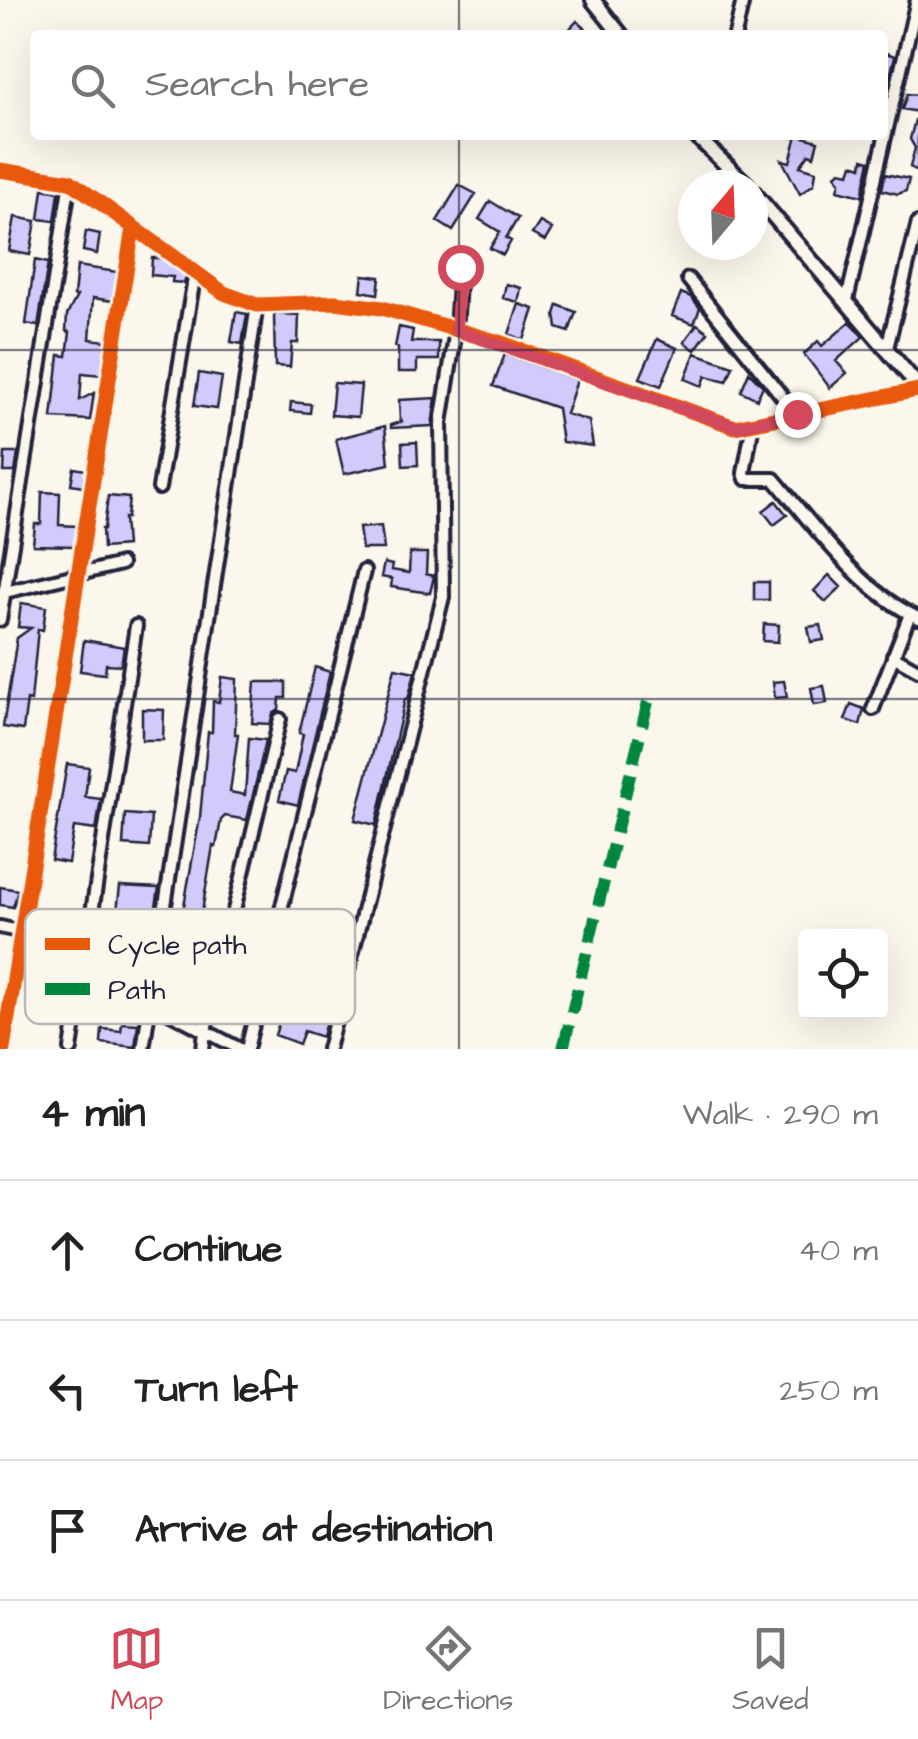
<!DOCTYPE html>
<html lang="en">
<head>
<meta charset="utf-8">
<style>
  body { margin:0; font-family:"Architects Daughter",sans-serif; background:#f2f2f2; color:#222 }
  .controls { position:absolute; right:30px; bottom:30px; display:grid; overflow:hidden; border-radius:10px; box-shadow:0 10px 40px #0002 }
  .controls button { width:90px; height:90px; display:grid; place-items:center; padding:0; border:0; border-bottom:2px solid #e0e0e0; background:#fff; color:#222; font:50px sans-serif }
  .compass { position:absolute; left:678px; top:170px; width:90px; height:90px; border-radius:50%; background:#fff; box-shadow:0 10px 40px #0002; rotate:19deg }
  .stop { position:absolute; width:30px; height:30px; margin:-22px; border:8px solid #d1495b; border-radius:50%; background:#fff }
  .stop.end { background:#d1495b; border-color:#fff; box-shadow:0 2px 10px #0008 }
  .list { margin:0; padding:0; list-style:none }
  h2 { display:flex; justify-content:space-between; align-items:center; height:130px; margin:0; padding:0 40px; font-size:42px }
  h2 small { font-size:32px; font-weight:400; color:#767676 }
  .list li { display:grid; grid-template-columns:65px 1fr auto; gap:30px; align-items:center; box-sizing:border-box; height:140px; padding:0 40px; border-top:2px solid #e0e0e0 }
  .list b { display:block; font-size:38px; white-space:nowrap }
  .list em { font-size:32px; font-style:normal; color:#767676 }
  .icon { flex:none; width:55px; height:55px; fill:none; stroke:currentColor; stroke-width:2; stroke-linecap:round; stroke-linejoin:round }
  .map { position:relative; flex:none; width:918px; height:1049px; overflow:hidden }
  .search { position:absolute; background:#fff; box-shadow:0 10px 40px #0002; left:30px; right:30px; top:30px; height:110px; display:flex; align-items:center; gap:25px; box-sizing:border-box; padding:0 35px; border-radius:10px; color:#767676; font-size:38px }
  .sheet { height:550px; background:#fff }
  nav { display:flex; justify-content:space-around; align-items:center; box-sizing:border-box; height:140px; border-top:2px solid #e0e0e0; background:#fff; font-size:28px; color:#767676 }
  nav a { display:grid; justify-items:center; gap:5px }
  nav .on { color:#d1495b }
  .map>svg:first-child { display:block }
</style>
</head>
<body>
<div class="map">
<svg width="918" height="1049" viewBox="0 0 918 1049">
  <rect width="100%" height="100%" fill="#fbf7ec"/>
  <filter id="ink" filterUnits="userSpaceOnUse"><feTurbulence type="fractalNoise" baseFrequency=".01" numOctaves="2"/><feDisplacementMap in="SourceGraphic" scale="20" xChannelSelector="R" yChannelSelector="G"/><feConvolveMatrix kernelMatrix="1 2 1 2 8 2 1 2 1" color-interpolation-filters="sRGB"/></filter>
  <g filter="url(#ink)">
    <path fill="#d3cafc" stroke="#22223b" stroke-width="2.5" d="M577,21L593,35H564Z
      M883,52L895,56L890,77L883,75Z
      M907,94L918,95V112L902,109Z
      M915,120H918V171L910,167L915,148L910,139Z
      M797,135L818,141L814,156L809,154L800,166L816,171L814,184L800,194L782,160L790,162Z
      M863,159L870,161L862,196L838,190L840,182L836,175L840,171L850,173L853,164L862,167Z
      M885,174L909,179L906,191L898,194L882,190Z
      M459,185L476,194L453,231L437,221Z
      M43,189L59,192L55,221L39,219Z
      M490,201L518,218L506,238L511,241L503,255L490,248L500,232L479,219Z
      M15,217L36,221L30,255L9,251Z
      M540,222L552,229L545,241L532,234Z
      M86,231L100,234L97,254L83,251Z
      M152,258H162L186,276L184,283L172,282L173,277L151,275Z
      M35,260L48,263L38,326L26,324Z
      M77,266L117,272L113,301L93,298L90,339L106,341L101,375L82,373L80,400L94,393L90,420L52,418L59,355L67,356L70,332L66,331L67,315L77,296H74Z
      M363,275L380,277L378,294L361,291Z
      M506,284L521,288L518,302L503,298Z
      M681,293L691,297L700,308L694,324L672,316Z
      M519,304L534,309L524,340L509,334Z
      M558,305L576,312L569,332L557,328L555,314Z
      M236,312L247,314L242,344L231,342Z
      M274,314L299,315L298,343H292L290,367L275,366Z
      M850,322L863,337L836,361L847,373L830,388L804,354L818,341L822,346Z
      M697,324L708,332L695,350L684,342Z
      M399,327L413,330L411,342H439V360H417V372H398V348L395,347Z
      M657,339L677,348L661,386L640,378Z
      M695,353L733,366L727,381L706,376L702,386L685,379Z
      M505,354L577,380L566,414L589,421L593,446L562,442L557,408L493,386Z
      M749,372L763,386L757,399L741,391Z
      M199,373L222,377L217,409L194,406Z
      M334,383L361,385L358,417L331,415Z
      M436,398L432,426L391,428V425L403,421H400L399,400Z
      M291,402L311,404L310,413L290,411Z
      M385,426L389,464L344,474L336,439Z
      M417,442L418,465L403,466L402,443Z
      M5,453H18L15,472H4Z
      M74,468L86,470L83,486L71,484Z
      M42,492L60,493L59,525L77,526L74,546L33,545L35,524H41Z
      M108,496L129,498L127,518H124L126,546L103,548L102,529H104Z
      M776,501L787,515L774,525L763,511Z
      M381,526L384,549H362L359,528Z
      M410,553H427L426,574L434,576L430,593L391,587L392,579L381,577L384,563L392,565L391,570L409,573Z
      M829,575L841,587L826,602L814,591Z
      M754,582H769V600H754Z
      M21,603L46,607L43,630L38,629L31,701L27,700L23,730L3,727L17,638L31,628L18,627Z
      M764,624L779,625L778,642L763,641Z
      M821,625L824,640L811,642L808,627Z
      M84,640L124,647L121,665L106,664L105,674L80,671Z
      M315,667L330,672L298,805L279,800L286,771L295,773L303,734L299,733Z
      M395,668L415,672L408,699H405L376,825L355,820Z
      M222,677L237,679L235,734H238L230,792L245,795L249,738L266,740L247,820L225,816L221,820L216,847L213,846L197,941L178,939L200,817L208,732H212L213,701L219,702Z
      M784,681L787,697L775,698L773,682Z
      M255,682H286V698H280L279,710L273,714L270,724L252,723Z
      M824,686L827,703L814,705L811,688Z
      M851,704L864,709L860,725L845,720Z
      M142,709L164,710L163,740H142Z
      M67,764L89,767L85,797L101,799L96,830L74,827L68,863L51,860Z
      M125,814L151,816L149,847L123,845Z
      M120,886L159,888L154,919L139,918L132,950L128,949L126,973L108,965L107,921L116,919Z
      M0,887L18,890L13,907L0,905Z
      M283,1010L308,1018L309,1014L326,1020L322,1037L304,1031L299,1044L275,1035Z
      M122,1023L138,1024L135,1047L101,1043L102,1029L121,1031Z"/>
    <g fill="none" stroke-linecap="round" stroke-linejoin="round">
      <defs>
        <path id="minor" d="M735,35L743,0
          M0,170L70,181L224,293L257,305L335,302L382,308L502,343L735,427L918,390
          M688,279L797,415
          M847,300L917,0
          M887,348L918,223
          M753,423L744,473L746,479H774C815,527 859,590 918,618
          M159,488L195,272
          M1,593L121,564
          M0,620L70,181
          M893,656L918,670
          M873,709L910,614
          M0,927L22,932L84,968L240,1049
          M3,1049L133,228
          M71,1049L136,626
          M143,1049L257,305
          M203,1049L205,1031L280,719
          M247,1049L364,571
          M328,1049L443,597L441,423L456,330L460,267"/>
        <path id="tertiary" d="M593,0L621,35
          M695,135L747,185
          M753,192L918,386"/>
      </defs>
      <use href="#minor" stroke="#22223b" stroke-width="18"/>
      <use href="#tertiary" stroke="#22223b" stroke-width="20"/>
      <use href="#minor" stroke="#fbf7ec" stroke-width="10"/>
      <use href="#tertiary" stroke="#fbf7ec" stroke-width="12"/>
      <path stroke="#00873e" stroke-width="12" stroke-dasharray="25 12" stroke-linecap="butt" d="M563,1049L648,702"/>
      <defs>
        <path id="cycleway" d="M0,170L70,181L224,293L257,305L335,302L382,308L502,343L735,427L918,390
          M3,1049L133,228"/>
      </defs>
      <use href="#cycleway" stroke="#fbf7ec" stroke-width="21"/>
      <use href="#cycleway" stroke="#e8590c" stroke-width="15"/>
    </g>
  </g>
  <g fill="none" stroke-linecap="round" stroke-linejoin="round" filter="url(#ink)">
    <path stroke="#d1495b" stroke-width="12" d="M460,267L456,330L736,427L797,414"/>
  </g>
  <path fill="none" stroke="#22223b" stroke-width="2.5" stroke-opacity="0.55" d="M459,0V35M459,135V1049M0,350H918M0,699H918"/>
  <rect x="25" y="909" width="330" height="115" rx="15" fill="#fbf7ec" stroke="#bab7b7" stroke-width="2.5"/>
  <rect x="45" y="938" width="45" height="12" fill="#e8590c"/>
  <rect x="45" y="983" width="45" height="12" fill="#00873e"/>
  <g font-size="28" fill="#22223b">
    <text x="108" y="954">Cycle path</text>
    <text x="108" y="999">Path</text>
  </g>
</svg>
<div class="controls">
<button><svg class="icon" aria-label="locate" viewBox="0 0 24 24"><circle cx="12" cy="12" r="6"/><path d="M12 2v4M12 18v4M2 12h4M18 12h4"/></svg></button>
</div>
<svg class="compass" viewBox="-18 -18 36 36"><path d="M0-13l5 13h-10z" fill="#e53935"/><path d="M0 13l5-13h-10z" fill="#767676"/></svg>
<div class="stop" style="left:460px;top:267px"></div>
<div class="stop end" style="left:797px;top:414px"></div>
<div class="search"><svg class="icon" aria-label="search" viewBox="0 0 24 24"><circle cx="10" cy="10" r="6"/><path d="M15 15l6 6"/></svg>Search here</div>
</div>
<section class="sheet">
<h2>4 min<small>Walk · 290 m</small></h2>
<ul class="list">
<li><svg class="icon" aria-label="ahead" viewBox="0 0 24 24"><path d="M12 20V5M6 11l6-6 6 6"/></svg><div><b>Continue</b></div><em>40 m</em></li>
<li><svg class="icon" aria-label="left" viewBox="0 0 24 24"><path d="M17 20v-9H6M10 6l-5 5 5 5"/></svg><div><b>Turn left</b></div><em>250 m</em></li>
<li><svg class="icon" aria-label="arrive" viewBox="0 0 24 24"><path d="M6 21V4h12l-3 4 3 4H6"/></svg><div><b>Arrive at destination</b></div></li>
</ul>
</section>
<nav>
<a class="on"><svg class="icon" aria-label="map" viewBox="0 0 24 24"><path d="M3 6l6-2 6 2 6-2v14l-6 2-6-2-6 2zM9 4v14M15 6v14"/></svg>Map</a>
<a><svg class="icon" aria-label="directions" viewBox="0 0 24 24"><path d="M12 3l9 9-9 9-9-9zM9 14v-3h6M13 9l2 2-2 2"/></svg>Directions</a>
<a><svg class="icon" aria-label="saved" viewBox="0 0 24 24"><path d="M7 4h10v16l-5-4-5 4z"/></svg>Saved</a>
</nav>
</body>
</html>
